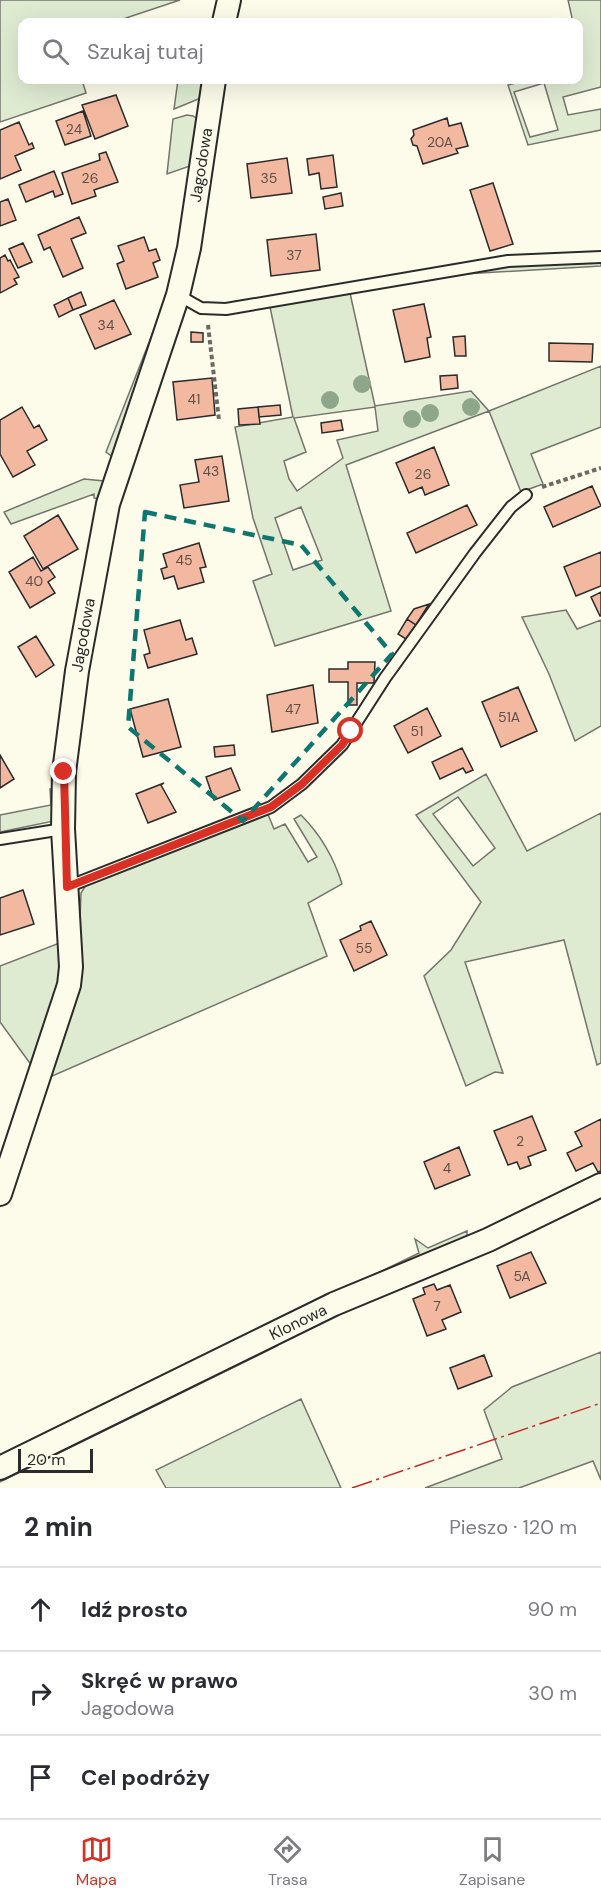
<!DOCTYPE html>
<html lang="pl">
<head>
<meta charset="utf-8">
<style>
  body { margin:0; font-family:"DM Sans",sans-serif; background:#f7f7f7; color:#2b2b33 }
  .scale { position:absolute; left:18px; bottom:15px; width:75px; box-sizing:border-box; padding-left:6px; border:3px solid #2b2b2b; border-top:0; font-size:16px; line-height:21px; white-space:nowrap; color:#2b2b2b; -webkit-text-stroke:4px #fdfbea; paint-order:stroke }
  .stop { position:absolute; width:18px; height:18px; margin:-14px; border:4px solid #d93025; border-radius:50%; background:#fff }
  .stop.end { background:#d93025; border-color:#fff; box-shadow:0 2px 6px #0008 }
  .list { margin:0; padding:0; list-style:none }
  h2 { display:flex; justify-content:space-between; align-items:center; height:78px; margin:0; padding:0 24px; font-size:26px }
  h2 small { font-size:20px; font-weight:400; color:#7c7c81 }
  .list li { display:grid; grid-template-columns:39px 1fr auto; gap:18px; align-items:center; box-sizing:border-box; height:84px; padding:0 24px; border-top:2px solid #e1e1e2 }
  .list b { display:block; font-size:22px; white-space:nowrap }
  .list p { margin:0; font-size:20px; white-space:nowrap; color:#7c7c81 }
  .list em { font-size:20px; font-style:normal; color:#7c7c81 }
  .icon { flex:none; width:33px; height:33px; fill:none; stroke:currentColor; stroke-width:2; stroke-linecap:round; stroke-linejoin:round }
  .map { position:relative; flex:none; width:601px; height:1488px; overflow:hidden }
  .search { position:absolute; background:#fff; box-shadow:0 6px 24px #0002; left:18px; right:18px; top:18px; height:66px; display:flex; align-items:center; gap:15px; box-sizing:border-box; padding:0 21px; border-radius:12px; color:#7c7c81; font-size:22px }
  .sheet { height:330px; background:#fff }
  nav { display:flex; justify-content:space-around; align-items:center; box-sizing:border-box; height:84px; border-top:2px solid #e1e1e2; background:#fff; font-size:16px; color:#7c7c81 }
  nav a { display:grid; justify-items:center; gap:3px }
  nav .on { color:#d93025 }
  .map>svg:first-child { display:block }
</style>
</head>
<body>
<div class="map">
<svg width="601" height="1488" viewBox="0 0 601 1488">
  <rect width="100%" height="100%" fill="#fdfbea"/>
  <path fill="#deebd1" stroke="#74746e" stroke-width="1.5" fill-rule="evenodd" d="M0,0H180L114,22H22V80H82L86,93L0,122Z
    M568,0H601V87L563,97L568,115L601,109V130L528,145L508,85L527,80H578V22H573ZM544,83L558,130L530,137L514,92Z
    M178,80H205L201,98L174,109Z
    M187,115L193,116L199,120L190,166L167,174L173,119Z
    M601,261V266L463,274L516,265Z
    M350,293L375,406L471,391L489,411L601,366V427L531,454L543,484L521,492L489,411L346,465L391,611L275,646L253,581L272,574L253,518L235,427L293,417L270,307ZM375,407L378,431L337,440L343,458L297,491L289,479L284,461L306,452L294,418ZM301,507L322,560L293,570L275,518Z
    M157,322L162,326L114,458L106,452Z
    M84,479L104,481L106,487L103,500L94,498V494L11,524L4,512Z
    M566,610L577,629L601,620V726L575,741L549,674L522,617Z
    M486,774L527,851L601,813V1063L597,1065L564,940L465,962L503,1073L495,1072L466,1086L424,976L451,950L481,902L416,815ZM458,797L495,848L473,866L433,814Z
    M50,789L56,790L54,821L0,832V815L51,805Z
    M267,812L274,829L285,824L308,862L317,857L294,819L301,815C320,834 334,858 342,884L308,903L327,956L50,1077L79,943L81,893L86,885Z
    M62,942V973L32,1066L0,1022V966Z
    M467,1231V1238L0,1456L419,1253L415,1239L428,1248Z
    M274,1340L277,1346L0,1482V1473Z
    M601,1352V1480L593,1461L519,1488H425L502,1459L484,1410L512,1387Z
    M301,1399L341,1488H166L156,1470Z"/>
  <path fill="#f2b8a0" stroke="#2b2b2b" stroke-width="1.5" d="M116,95L128,126L95,139L82,105Z
    M83,111L91,136L65,145L56,121Z
    M447,118L449,126L461,123L468,146L456,149L458,153L423,164L417,146L413,145L411,139L414,135L413,130Z
    M19,122L29,145L32,143L34,148L15,156L21,170L0,179V130Z
    M106,152L118,182L94,190L96,196L72,204L62,173L100,160L99,154Z
    M333,155L337,187L321,189L319,173L309,175L307,159Z
    M287,158L292,193L251,198L247,164Z
    M54,171L63,194L55,197L53,191L26,202L19,185Z
    M493,183L513,244L490,251L470,190Z
    M341,193L343,206L325,209L323,197Z
    M8,199L16,220L0,226V202Z
    M79,217L86,233L71,239L83,268L63,277L50,247L44,250L38,235Z
    M316,234L320,270L271,276L267,240Z
    M144,237L149,251L156,249L160,260L153,263L158,277L126,289L117,264L124,261L118,246Z
    M23,243L32,262L18,268L9,249Z
    M5,255L8,261L10,260L19,277L14,279L17,284L0,293V258Z
    M81,292L86,305L73,310L68,298Z
    M68,298L73,310L59,317L54,305Z
    M114,300L131,334L95,349L80,315Z
    M424,304L431,337L427,338L430,357L405,362L393,310Z
    M191,332L203,333V342H191Z
    M465,336L466,356H455L453,337Z
    M549,343L593,344L592,362L549,361Z
    M457,375L458,388L441,390L440,376Z
    M212,378L215,415L177,420L173,382Z
    M280,405L281,415L259,417L258,407Z
    M22,407L34,428L39,425L47,440L27,451L35,465L13,477L0,454V420Z
    M258,407L260,424L239,425L238,409Z
    M341,420L343,430L322,433L321,423Z
    M434,447L449,485L425,495L422,487L409,493L396,463Z
    M222,456L229,501L184,508L180,485L199,482L195,460Z
    M592,486L601,506L553,527L544,507Z
    M467,505L477,525L416,553L407,533Z
    M58,515L78,549L43,569L24,536Z
    M199,543L206,567L200,568L204,582L178,589L174,576L164,579L161,569L167,567L163,554Z
    M601,552V586L576,596L564,567Z
    M33,557L41,571L48,567L55,577L48,582L55,593L30,608L9,572Z
    M601,592V616H600L591,597Z
    M429,604L416,625L407,619L414,609Z
    M407,619L416,625L406,639L398,634Z
    M180,620L186,640L192,638L197,654L148,668L144,655L150,653L144,630Z
    M36,636L54,665L36,677L18,647Z
    M348,662H375L374,683H357V705H348V682H329V669H348Z
    M313,685L318,723L272,732L267,695Z
    M518,687L537,731L501,747L482,702Z
    M168,699L181,747L143,757L130,709Z
    M427,708L441,736L408,753L394,726Z
    M234,745L235,755L215,757L214,747Z
    M462,748L473,770L466,773L463,768L440,779L432,762Z
    M0,755L14,779L0,788Z
    M231,768L240,790L214,800L206,777Z
    M164,783L161,785L176,812L148,823L136,794Z
    M23,890L34,924L0,935V898Z
    M371,921L387,955L354,971L340,940L361,930L360,926Z
    M532,1116L546,1150L528,1157L531,1165L520,1169L517,1162L508,1165L494,1131Z
    M601,1119V1171L598,1172L593,1163L576,1171L567,1153L582,1146L575,1132Z
    M459,1147L470,1175L435,1189L424,1162Z
    M531,1252L546,1283L510,1298L497,1266Z
    M434,1284L437,1290L450,1285L461,1312L442,1320L446,1329L427,1336L413,1299L425,1294L423,1288Z
    M484,1355L492,1376L458,1389L450,1368Z"/>
  <g fill="none" stroke-linecap="round" stroke-linejoin="round">
    <defs>
      <path id="service" d="M178,295L201,308L226,309L508,261L601,257
        M0,839L63,829
        M67,887L271,807L302,784L342,745L385,678L475,553L511,507L526,495"/>
      <path id="minor" d="M224,22L229,0
        M0,1194L69,985L71,967L63,829L64,772L77,671L108,504L178,295L189,248L214,80
        M0,1468L334,1304L488,1240L601,1185"/>
    </defs>
    <use href="#service" stroke="#2b2b2b" stroke-width="14"/>
    <use href="#minor" stroke="#2b2b2b" stroke-width="26"/>
    <path stroke="#6a6964" stroke-width="4" stroke-dasharray="4.5 3" stroke-linecap="butt" d="M208,325L219,420
      M542,487L601,468"/>
    <use href="#service" stroke="#fdfbea" stroke-width="10"/>
    <use href="#minor" stroke="#fdfbea" stroke-width="22"/>
    <path stroke="#c62828" stroke-width="1.5" stroke-dasharray="21 4.5 3 4.5" stroke-linecap="butt" d="M352,1488L601,1403"/>
  </g>
  <g fill="#8ea78a">
    <circle cx="362" cy="384" r="9"/>
    <circle cx="330" cy="400" r="9"/>
    <circle cx="471" cy="407" r="9"/>
    <circle cx="430" cy="413" r="9"/>
    <circle cx="412" cy="419" r="9"/>
  </g>
  <g fill="none" stroke-linecap="round" stroke-linejoin="round">
    <path stroke="#d93025" stroke-width="8" d="M64,772L67,887L271,807L302,784L342,745L351,731"/>
  </g>
  <path fill="none" stroke="#0f766e" stroke-width="4.5" stroke-dasharray="12 8" stroke-linejoin="round" d="M145,512L301,545L392,654L243,821L128,727Z"/>
  <g text-anchor="middle" dominant-baseline="central" stroke-width="4.5" stroke-linejoin="round" paint-order="stroke">
    <g font-size="14" fill="#5d4e48">
      <text x="74" y="129">24</text>
      <text x="440" y="142">20A</text>
      <text x="90" y="178">26</text>
      <text x="269" y="178">35</text>
      <text x="294" y="255">37</text>
      <text x="106" y="325">34</text>
      <text x="194" y="399">41</text>
      <text x="211" y="471">43</text>
      <text x="423" y="474">26</text>
      <text x="184" y="560">45</text>
      <text x="34" y="581">40</text>
      <text x="293" y="709">47</text>
      <text x="509" y="717">51A</text>
      <text x="417" y="731">51</text>
      <text x="364" y="948">55</text>
      <text x="520" y="1141">2</text>
      <text x="447" y="1168">4</text>
      <text x="522" y="1276">5A</text>
      <text x="437" y="1306">7</text>
    </g>
    <g font-size="16" fill="#2b2b2b" stroke="#fdfbea">
      <text transform="translate(201 165) rotate(-81)">Jagodowa</text>
      <text transform="translate(83 635) rotate(-80)">Jagodowa</text>
      <text transform="translate(298 1322) rotate(-26)">Klonowa</text>
    </g>
  </g>
</svg>
<div class="scale">20 m</div>
<div class="stop" style="left:351px;top:731px"></div>
<div class="stop end" style="left:64px;top:772px"></div>
<div class="search"><svg class="icon" aria-label="search" viewBox="0 0 24 24"><circle cx="10" cy="10" r="6"/><path d="M15 15l6 6"/></svg>Szukaj tutaj</div>
</div>
<section class="sheet">
<h2>2 min<small>Pieszo · 120 m</small></h2>
<ul class="list">
<li><svg class="icon" aria-label="ahead" viewBox="0 0 24 24"><path d="M12 20V5M6 11l6-6 6 6"/></svg><div><b>Idź prosto</b></div><em>90 m</em></li>
<li><svg class="icon" aria-label="right" viewBox="0 0 24 24"><path d="M7 20v-9h11M14 6l5 5-5 5"/></svg><div><b>Skręć w prawo</b><p>Jagodowa</p></div><em>30 m</em></li>
<li><svg class="icon" aria-label="arrive" viewBox="0 0 24 24"><path d="M6 21V4h12l-3 4 3 4H6"/></svg><div><b>Cel podróży</b></div></li>
</ul>
</section>
<nav>
<a class="on"><svg class="icon" aria-label="map" viewBox="0 0 24 24"><path d="M3 6l6-2 6 2 6-2v14l-6 2-6-2-6 2zM9 4v14M15 6v14"/></svg>Mapa</a>
<a><svg class="icon" aria-label="directions" viewBox="0 0 24 24"><path d="M12 3l9 9-9 9-9-9zM9 14v-3h6M13 9l2 2-2 2"/></svg>Trasa</a>
<a><svg class="icon" aria-label="saved" viewBox="0 0 24 24"><path d="M7 4h10v16l-5-4-5 4z"/></svg>Zapisane</a>
</nav>
</body>
</html>
